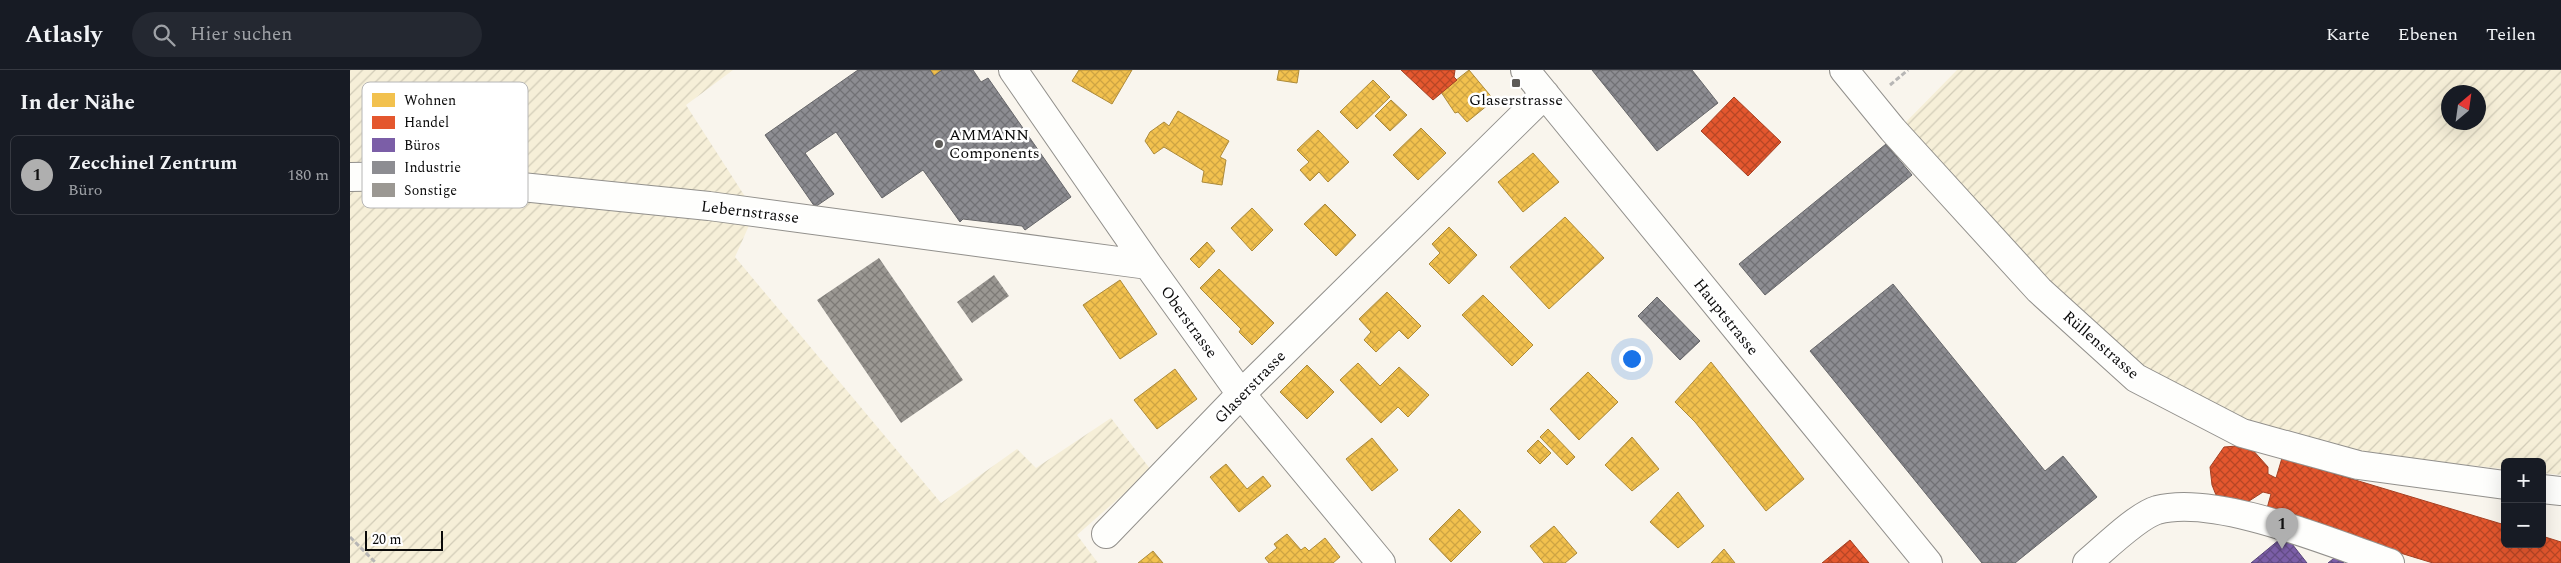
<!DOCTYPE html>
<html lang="de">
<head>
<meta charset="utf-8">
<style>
  body { margin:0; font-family:Spectral,serif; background:#242831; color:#f1f3f6 }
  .controls { position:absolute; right:15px; bottom:15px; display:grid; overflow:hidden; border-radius:8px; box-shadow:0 5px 20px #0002 }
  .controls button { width:45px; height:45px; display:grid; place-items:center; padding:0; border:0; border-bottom:1px solid #363941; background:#171b24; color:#f1f3f6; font:25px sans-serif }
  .compass { position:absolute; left:2091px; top:15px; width:45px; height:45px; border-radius:50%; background:#171b24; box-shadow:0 5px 20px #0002; rotate:29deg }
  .scale { position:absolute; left:15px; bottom:12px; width:78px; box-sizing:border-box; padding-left:5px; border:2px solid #0a0a0a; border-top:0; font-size:14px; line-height:18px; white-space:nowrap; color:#0a0a0a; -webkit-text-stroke:4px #fff; paint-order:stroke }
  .you { position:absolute; left:1281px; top:288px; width:18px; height:18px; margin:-12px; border:4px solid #fff; border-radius:50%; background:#1a73e8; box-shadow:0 0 0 8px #1a73e833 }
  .badge { display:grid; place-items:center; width:32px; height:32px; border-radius:50%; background:#afafaf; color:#111; font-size:16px; font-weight:700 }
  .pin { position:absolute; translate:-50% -41px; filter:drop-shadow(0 1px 2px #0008) }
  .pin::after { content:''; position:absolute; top:26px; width:18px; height:15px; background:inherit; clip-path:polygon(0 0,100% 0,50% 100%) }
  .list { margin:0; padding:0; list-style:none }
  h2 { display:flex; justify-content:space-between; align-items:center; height:65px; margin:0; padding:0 20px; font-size:21px }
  h2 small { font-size:16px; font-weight:400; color:#9ea1a6 }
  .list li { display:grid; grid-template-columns:32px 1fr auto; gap:15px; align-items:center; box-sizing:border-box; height:80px; margin:0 10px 10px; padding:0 10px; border:1px solid #363941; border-radius:8px }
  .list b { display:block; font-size:19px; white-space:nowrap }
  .list p { margin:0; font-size:16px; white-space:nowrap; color:#9ea1a6 }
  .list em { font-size:16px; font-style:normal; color:#9ea1a6 }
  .icon { flex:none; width:28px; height:28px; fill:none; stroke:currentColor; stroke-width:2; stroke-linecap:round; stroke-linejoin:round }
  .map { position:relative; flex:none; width:2211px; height:493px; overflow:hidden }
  header { display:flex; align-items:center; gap:30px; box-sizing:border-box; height:70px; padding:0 25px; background:#171b24; border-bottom:1px solid #363941 }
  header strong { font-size:24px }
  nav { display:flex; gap:28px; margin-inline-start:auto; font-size:18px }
  .search { width:350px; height:45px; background:#242831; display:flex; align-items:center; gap:12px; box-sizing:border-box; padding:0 18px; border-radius:28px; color:#9ea1a6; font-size:19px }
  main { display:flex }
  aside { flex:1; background:#171b24 }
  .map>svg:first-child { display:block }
</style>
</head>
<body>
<header>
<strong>Atlasly</strong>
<div class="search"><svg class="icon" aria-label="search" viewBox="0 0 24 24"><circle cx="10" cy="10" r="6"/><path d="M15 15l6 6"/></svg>Hier suchen</div>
<nav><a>Karte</a><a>Ebenen</a><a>Teilen</a></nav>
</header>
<main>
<aside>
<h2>In der Nähe<small></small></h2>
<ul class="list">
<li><span class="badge">1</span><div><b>Zecchinel Zentrum</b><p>Büro</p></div><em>180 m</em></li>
</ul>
</aside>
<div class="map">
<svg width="2211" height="493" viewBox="0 0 2211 493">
  <defs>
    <pattern id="farmland-furrows" width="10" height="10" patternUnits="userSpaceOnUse" patternTransform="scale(1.25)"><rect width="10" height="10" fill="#f6efd8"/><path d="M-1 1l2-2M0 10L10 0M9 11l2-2" fill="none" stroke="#d2ccb8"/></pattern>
    <pattern id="homes-cross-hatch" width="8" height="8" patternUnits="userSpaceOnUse" patternTransform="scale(1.25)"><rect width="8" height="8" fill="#f2c14e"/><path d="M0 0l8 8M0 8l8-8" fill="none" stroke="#cea443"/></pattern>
    <pattern id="shops-cross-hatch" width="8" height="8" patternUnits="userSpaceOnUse" patternTransform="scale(1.25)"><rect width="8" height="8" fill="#e4572e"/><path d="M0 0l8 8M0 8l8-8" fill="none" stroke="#b74625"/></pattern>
    <pattern id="offices-cross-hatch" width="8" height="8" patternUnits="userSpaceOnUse" patternTransform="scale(1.25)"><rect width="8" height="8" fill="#7b5ea7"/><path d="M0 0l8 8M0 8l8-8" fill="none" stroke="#634c86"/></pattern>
    <pattern id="industry-cross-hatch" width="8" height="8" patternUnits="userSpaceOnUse" patternTransform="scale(1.25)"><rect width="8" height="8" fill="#8d8d92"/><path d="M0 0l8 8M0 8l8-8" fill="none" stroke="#717175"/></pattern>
    <pattern id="building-cross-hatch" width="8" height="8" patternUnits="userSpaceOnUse" patternTransform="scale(1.25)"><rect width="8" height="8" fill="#9b9893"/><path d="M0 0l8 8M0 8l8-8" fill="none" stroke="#7d7a76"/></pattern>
  </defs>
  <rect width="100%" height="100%" fill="#f9f5ed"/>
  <path fill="url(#farmland-furrows)" fill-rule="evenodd" d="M0,0H383L336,35L405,142L385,187L591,433L667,379L686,398L761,348L801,400L727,465L748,493H0Z
    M1607,0H2211V405L2192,403V392H2155V399L2023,385L1881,347L1804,305L1700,218L1554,54ZM2098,22H2128V52H2098Z"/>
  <path fill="url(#homes-cross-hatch)" stroke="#ac8a3a" d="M580,0H592L584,6Z
    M729,0H782L762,34L722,11Z
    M929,0H949L947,13L927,10Z
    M1119,0L1144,30L1117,52L1108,42L1105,43L1091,22Z
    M1023,10L1040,27L1007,59L990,42Z
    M1041,30L1057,45L1040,61L1025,46Z
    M828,41L879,71L870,87L876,90L872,115L852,112L854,101L814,77L804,84L795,71L800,62L814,52L819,56Z
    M1071,58L1096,83L1068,110L1043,85Z
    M968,60L999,92L978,112L969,102L960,111L950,100L959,92L947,80Z
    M1183,83L1209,112L1173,142L1148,112Z
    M975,134L1006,165L986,186L954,154Z
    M902,138L923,160L902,181L881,158Z
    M1215,147L1254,188L1199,239L1160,197Z
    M1099,157L1127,185L1099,214L1079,194L1090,183L1082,174Z
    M857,172L865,181L849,198L840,189Z
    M869,199L924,253L902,275L889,262L891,259L850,218Z
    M770,210L807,264L770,289L733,235Z
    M1037,222L1071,256L1058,269L1049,260L1026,282L1014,270L1021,262L1009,249Z
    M1133,225L1183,275L1162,296L1112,245Z
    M1361,292L1454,409L1416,441L1345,352L1325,332Z
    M1008,293L1030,316L1049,297L1079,325L1058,347L1048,337L1031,353L990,310Z
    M957,295L984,322L957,349L930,322Z
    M825,299L847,329L807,359L784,330Z
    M1238,302L1268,332L1229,370L1200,339Z
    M1198,359L1225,387L1217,395L1190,367Z
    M1282,367L1309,399L1282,421L1255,395Z
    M1022,368L1048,400L1022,421L996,389Z
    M1188,370L1201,383L1190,394L1177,381Z
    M876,394L897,419L913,406L921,416L889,442L860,407Z
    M1328,422L1354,456L1328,478L1300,452Z
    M1109,439L1131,462L1101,492L1079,469Z
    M1204,456L1227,483L1215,493H1194L1180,476Z
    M937,464L951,480L955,477L959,481L975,468L990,487L983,493H919L915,488L927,478L924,474Z
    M1374,479L1385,493H1361Z
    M803,481L813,493H788Z"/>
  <path fill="url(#shops-cross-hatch)" stroke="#a34023" d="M1051,0H1105L1104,7L1107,10L1083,30Z
    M1384,27L1431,72L1398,106L1351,61Z
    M1887,376L1901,378L1918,397V404L1926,408L1932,388L2155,455V474H2192V466L2211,472V493H2083L1916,442L1921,424L1913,422L1896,433H1880L1866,425L1862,415L1860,397L1874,377Z
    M1500,470L1519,493H1472Z"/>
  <path fill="url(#offices-cross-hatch)" stroke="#594578" d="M1935,465L1957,493H1901Z
    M1988,485L1994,493H1978Z"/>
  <path fill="url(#industry-cross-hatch)" stroke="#666669" d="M508,0H580L584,6L592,0H623L631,12L638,8L721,127L675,160L672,156L613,149L610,152L573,100L532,128L486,62L455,83L484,124L465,137L415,65Z
    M1242,0H1342L1368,33L1307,81Z
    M1536,74L1562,105L1415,225L1389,194Z
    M1543,214L1695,401L1713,386L1747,427L1665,493H1632L1460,281Z
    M1307,227L1350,271L1330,290L1288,246Z"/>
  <path fill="url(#building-cross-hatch)" d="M529,188L613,310L551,353L467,230Z
    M644,205L659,226L622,253L607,232Z"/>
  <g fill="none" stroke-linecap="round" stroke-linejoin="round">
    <defs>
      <path id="minor" d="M663,0L798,195L891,324L1031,493
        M1175,0L1578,493
        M1494,0L1543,60L1689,220L1786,308L1892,363L2008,395L2155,415
        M0,107L63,106L359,136L798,195
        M2192,419L2211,421
        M756,464L891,324L1195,24
        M1737,493C1754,479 1787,446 1807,440C1866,424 1981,473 2040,493"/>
    </defs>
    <use href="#minor" stroke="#92908c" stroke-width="30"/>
    <path stroke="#b7b6b5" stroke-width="3" stroke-dasharray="5 2.5" stroke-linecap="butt" d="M1540,15L1558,0
      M0,467L26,493"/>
    <use href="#minor" stroke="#fefefc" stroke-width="28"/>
  </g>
  <g fill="#5e5c59" stroke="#fff" stroke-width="2">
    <rect x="1161" y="8" width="10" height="10" rx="2.5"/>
    <circle cx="589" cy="74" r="5"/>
  </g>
  <g text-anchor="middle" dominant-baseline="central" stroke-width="5" stroke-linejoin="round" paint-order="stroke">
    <g font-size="16" fill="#0a0a0a" stroke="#fff">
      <text x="1166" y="30">Glaserstrasse</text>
      <text x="599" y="65" text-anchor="start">AMMANN<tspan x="599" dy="18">Components</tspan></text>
    </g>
    <g font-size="16" fill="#0a0a0a" stroke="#fff">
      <text transform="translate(400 142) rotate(7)">Lebernstrasse</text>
      <text transform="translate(1376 247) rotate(51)">Hauptstrasse</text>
      <text transform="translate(839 252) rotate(54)">Oberstrasse</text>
      <text transform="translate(1751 275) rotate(41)">Rüllenstrasse</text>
      <text transform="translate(900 317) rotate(-46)">Glaserstrasse</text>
    </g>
  </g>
  <rect x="12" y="12" width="166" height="126" rx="8" fill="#fff" stroke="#b6b6b6" stroke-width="1"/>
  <rect x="22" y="23" width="23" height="14" fill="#f2c14e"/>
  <rect x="22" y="46" width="23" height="13" fill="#e4572e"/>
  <rect x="22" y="68" width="23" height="14" fill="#7b5ea7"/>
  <rect x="22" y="91" width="23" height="13" fill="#8d8d92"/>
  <rect x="22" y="113" width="23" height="14" fill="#9b9893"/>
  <g font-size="14" fill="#0a0a0a">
    <text x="54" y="35">Wohnen</text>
    <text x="54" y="57">Handel</text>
    <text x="54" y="80">Büros</text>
    <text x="54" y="102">Industrie</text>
    <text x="54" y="125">Sonstige</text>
  </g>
</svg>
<div class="controls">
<button>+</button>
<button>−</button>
</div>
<svg class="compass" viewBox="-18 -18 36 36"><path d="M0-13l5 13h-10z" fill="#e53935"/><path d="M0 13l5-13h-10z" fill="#9ea1a6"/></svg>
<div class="scale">20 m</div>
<div class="you"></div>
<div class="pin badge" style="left:1932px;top:479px">1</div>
</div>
</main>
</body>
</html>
